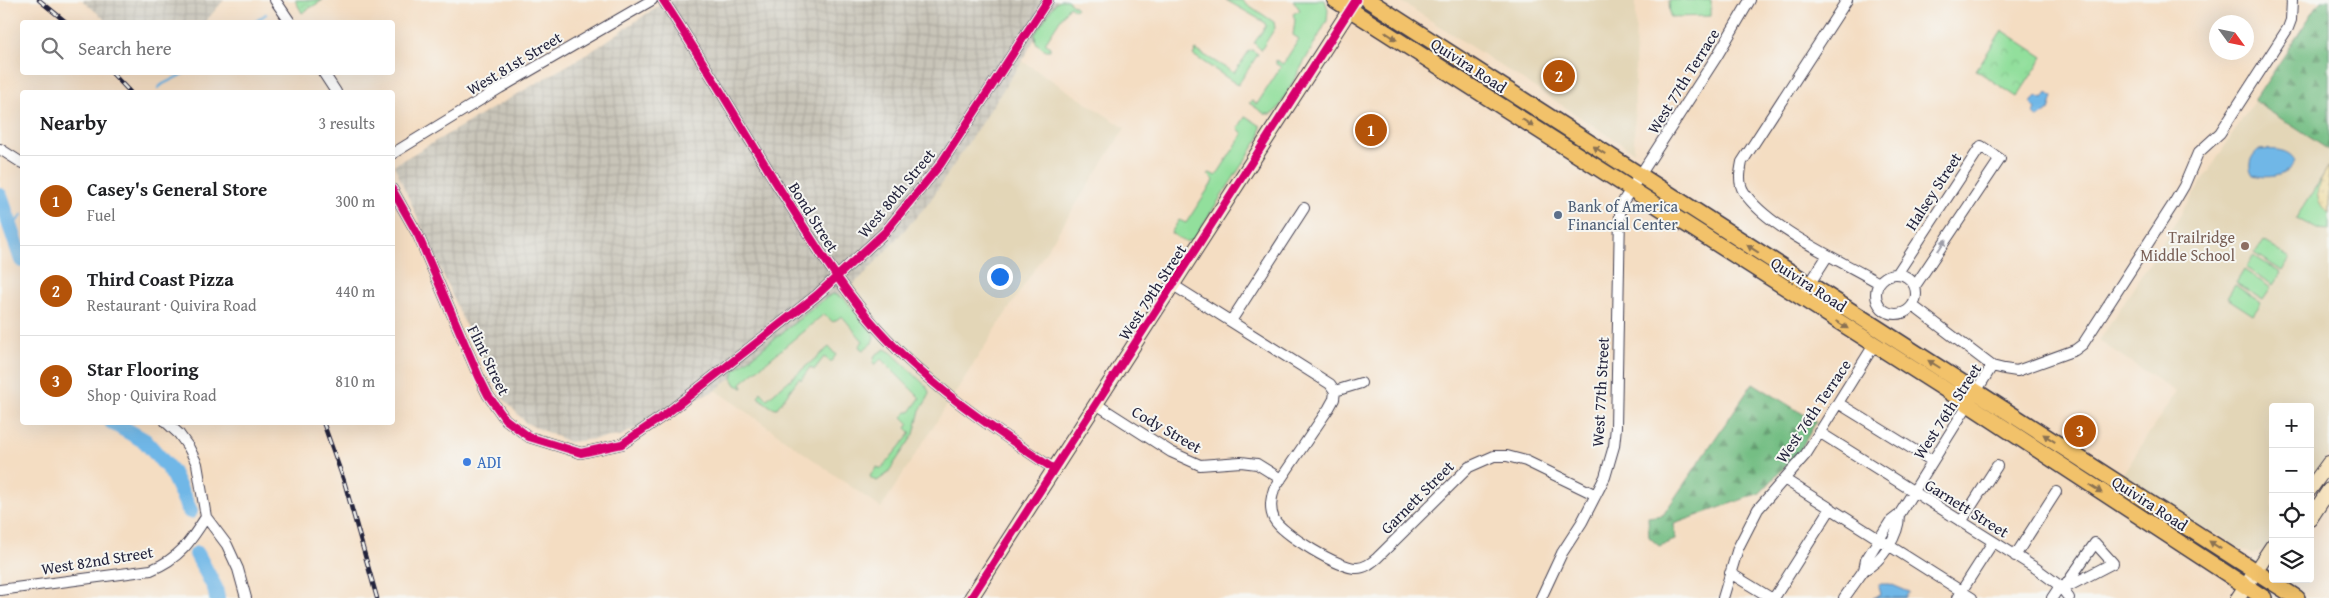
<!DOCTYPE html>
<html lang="en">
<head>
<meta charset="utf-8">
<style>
  body { margin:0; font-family:"Gentium Book Plus",serif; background:#f6f6f6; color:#202124 }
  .controls { position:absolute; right:15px; bottom:15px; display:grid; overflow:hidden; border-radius:5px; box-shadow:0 5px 20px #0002 }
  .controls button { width:45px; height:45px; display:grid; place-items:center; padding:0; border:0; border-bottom:1px solid #e0e0e0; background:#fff; color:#202124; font:25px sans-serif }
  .compass { position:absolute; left:2209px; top:15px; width:45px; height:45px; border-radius:50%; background:#fff; box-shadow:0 5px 20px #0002; rotate:123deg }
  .you { position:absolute; left:999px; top:276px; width:18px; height:18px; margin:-12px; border:4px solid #fff; border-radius:50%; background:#1a73e8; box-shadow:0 0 0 8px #1a73e833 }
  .badge { display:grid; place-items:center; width:32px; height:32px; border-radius:50%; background:#b45309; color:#fff; font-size:16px; font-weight:700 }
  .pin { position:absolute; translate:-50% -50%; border:2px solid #fff; box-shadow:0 1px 5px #0006 }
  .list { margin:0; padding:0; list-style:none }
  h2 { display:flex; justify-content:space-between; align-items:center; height:65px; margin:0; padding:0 20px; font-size:21px }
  h2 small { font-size:16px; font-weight:400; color:#757577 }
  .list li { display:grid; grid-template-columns:32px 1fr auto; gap:15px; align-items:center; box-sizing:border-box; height:90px; padding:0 20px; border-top:1px solid #e0e0e0 }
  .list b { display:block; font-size:19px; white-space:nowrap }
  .list p { margin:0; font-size:16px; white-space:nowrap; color:#757577 }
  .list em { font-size:16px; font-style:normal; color:#757577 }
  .icon { flex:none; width:28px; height:28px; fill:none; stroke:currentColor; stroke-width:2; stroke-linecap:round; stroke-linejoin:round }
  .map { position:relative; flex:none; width:2329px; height:598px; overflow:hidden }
  .search { position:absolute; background:#fff; box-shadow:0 5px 20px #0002; left:20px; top:20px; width:375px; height:55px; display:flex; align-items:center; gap:12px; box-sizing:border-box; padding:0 18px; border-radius:5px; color:#757577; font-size:19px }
  .panel { position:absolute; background:#fff; box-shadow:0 5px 20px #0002; left:20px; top:90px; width:375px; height:335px; border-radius:5px }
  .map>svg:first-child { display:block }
</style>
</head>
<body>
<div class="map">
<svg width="2329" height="598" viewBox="0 0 2329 598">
  <defs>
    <pattern id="industrial-grid" width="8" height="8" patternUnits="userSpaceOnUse" patternTransform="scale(1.25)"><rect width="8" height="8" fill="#c8c4b8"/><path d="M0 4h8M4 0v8" fill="none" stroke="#aca89f"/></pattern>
    <pattern id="forest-firs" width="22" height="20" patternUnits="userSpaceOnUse" patternTransform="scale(1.25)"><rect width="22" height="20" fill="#75be84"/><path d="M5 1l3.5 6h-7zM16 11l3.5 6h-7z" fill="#609a6d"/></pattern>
    <pattern id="sand-dots" width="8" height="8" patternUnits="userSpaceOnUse" patternTransform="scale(1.25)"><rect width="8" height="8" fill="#eeda9e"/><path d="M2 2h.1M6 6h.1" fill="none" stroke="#ccbb89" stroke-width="1.8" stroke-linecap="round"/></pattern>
    <pattern id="park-crowns" width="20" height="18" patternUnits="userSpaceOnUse" patternTransform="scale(1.25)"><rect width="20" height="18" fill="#92df9c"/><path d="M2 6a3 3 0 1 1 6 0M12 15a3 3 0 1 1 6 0" fill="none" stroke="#7ebf87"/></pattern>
  </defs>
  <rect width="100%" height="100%" fill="#f6f6f2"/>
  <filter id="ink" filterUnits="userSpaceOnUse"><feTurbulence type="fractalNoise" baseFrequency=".02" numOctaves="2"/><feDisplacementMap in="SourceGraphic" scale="10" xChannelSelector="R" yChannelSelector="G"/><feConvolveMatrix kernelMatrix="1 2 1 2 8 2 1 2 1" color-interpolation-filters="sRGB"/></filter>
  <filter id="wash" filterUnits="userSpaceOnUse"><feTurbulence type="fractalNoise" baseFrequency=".0096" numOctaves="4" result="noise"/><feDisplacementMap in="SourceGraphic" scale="20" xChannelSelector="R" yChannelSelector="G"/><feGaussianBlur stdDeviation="1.12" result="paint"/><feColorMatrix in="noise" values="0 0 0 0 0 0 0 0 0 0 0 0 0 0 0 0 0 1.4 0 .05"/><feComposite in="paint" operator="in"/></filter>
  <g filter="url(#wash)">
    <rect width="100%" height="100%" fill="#f4ddc2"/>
    <path fill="#e3d6b7" d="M1399,0H1636L1634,152Z
      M1022,61L1125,128L881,508L716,390L862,277L928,204Z
      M2254,101L2329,150V453L2310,480V407H2273V538L2265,548L2253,554L2239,549L2222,537L2188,521L2120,478L2176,392L2099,341Z"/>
    <path fill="url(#industrial-grid)" d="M82,0H224L205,22H108Z
      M667,0H1057L1022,61L928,204L862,277L716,390L620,436L569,442L526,423L502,397L462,318L394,165L589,53Z"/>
    <path fill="#92df9c" stroke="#5a806c" d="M1060,0H1067L1077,8L1075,10L1069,6L1045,43L1050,47V50H1045L1036,43L1035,34L1056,2Z
      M1226,0H1241L1274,22L1275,28L1261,50L1254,43L1266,26L1264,22Z
      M1293,0H1325L1328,9L1327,21L1278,109L1272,114H1265L1249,103L1252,101L1257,104L1281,67L1276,64V60L1283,64L1299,39L1293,35L1295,20L1293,14L1300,10Z
      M1669,0H1711V16L1670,17Z
      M1196,50L1234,73L1249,51L1252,50L1258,54L1238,85L1193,55Z
      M1245,117H1247L1261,126L1260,137L1193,240L1185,242L1171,233L1179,220L1186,223L1214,180L1208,174L1210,173L1216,176L1243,134L1238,128Z
      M2329,166V230L2317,229L2296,218Z
      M2263,241L2290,258L2282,271L2255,253Z
      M2254,256L2281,273L2273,285L2246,268Z
      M2244,270L2271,288L2263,300L2236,283Z
      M2235,285L2261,303L2253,315L2227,298Z
      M833,294L844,298L873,333L874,337L872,343L863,350L860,348L859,346L863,341L842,316L833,322L824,314L741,383L743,388L736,385L732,378L735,370L827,297Z
      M829,347L836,355L831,362L824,357L814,370L810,367L801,380L799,378L777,408L771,407L758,397L761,392L767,399Z
      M885,349L892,353L926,386L929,392L928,398L920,410L914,434L887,474L877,481L872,479L870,476L877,467L881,469L911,433L906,428L909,424L902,417L907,412H910L920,398L881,359L875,365L873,362L875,355Z"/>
    <path fill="url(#forest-firs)" stroke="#4c7060" d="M2321,0H2329V150L2254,101Z
      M1753,383L1816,422L1799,452L1760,493L1674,524L1675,540L1659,546L1649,537L1648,517L1663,515Z"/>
    <path fill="url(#sand-dots)" stroke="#887e6c" d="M2329,166V213C2310,199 2318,182 2329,166Z"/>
    <path fill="url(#park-crowns)" stroke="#5a806c" d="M295,0H323L302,13Z
      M2002,30L2043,57L2017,97L1976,70Z"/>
    <path fill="#6fb7e7" stroke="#486c91" d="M2047,93L2053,97L2049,110L2038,118L2033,114L2036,109L2031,103L2036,96L2043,99Z
      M2258,150C2271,149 2289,148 2295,161C2287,177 2269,179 2253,175C2247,166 2250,157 2258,150Z
      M1881,584H1890L1909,592L1905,598H1873L1880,595L1878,586Z"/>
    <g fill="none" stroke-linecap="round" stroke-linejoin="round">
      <path stroke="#6fb7e7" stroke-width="2.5" d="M255,22L266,14
        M158,88L163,84L187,72
        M12,227L22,215"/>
      <path stroke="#6fb7e7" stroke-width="16" d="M0,196L22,260
        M112,422L145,441L171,471L190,511
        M197,554L215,588L217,598"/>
    </g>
  </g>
  <g filter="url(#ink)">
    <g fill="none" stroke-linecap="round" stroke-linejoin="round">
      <defs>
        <path id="street" d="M275,0L290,22
          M663,0C703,60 740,124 778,186C807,232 835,278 870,320C922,381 987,425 1054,469
          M1847,0L1742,162C1740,172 1738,183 1744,192C1767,228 1842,261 1879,283
          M323,72L336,92
          M0,149L22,163
          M392,154L500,88L652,0
          M392,189L418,235L479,377L488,395L505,419L529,437L581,453L622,444L666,414L817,295L885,232L940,165L1048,0
          M1876 294a20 20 0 1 1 40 0a20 20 0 1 1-40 0Z
          M1897,274L1981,146L2000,159L1915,286
          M1173,285L1330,384L1335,391
          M1800,299L1828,255
          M1913,306L1992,366L2004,369L2017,371L2075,350L2083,344L2174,203L2184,186L2198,153L2220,133L2288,28L2291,20L2292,0
          M1231,321L1304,208
          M1335,391L1334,399L1329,408L1274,489C1271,499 1269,509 1274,519C1282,534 1340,569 1357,568C1365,568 1371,563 1377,558L1469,467L1494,456H1507L1526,461L1596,495
          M1335,391L1361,383
          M1838,403L1932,461
          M1096,404L1171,452L1200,465L1241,462L1257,464L1281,479
          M166,422L179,434L189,448L197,464L206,517L227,545L238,569L246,598
          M1819,432L2037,569L2060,586L2069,598
          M1784,479L1972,598
          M1961,522L1997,466
          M2095,543L2113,563L2063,589Z
          M2015,556L2056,492
          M1864,570C1882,561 1899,536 1899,515
          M1730,573L1771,598
          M0,590L151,570C180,558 190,542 206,517
          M1541,598L1562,553L1582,522L1605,477L1614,446L1616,427L1620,213L1624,200L1717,56L1750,0
          M1723,598L1738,548L1758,509L1806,454L1874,345
          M1774,598L1831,508
          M1844,598L1864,570L1866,560L1890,522L1899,515L1992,366
          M1957,598L1993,542
          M2052,598L2060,586"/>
        <path id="secondary" d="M2310,489L2329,463
          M2310,519L2329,490
          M971,598L1356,0
          M2238,598L2273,545"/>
        <path id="primary" d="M1335,0L1968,404L2264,598
          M1368,0L2297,598"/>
      </defs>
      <use href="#street" stroke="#423e4f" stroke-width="12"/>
      <use href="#secondary" stroke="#423e4f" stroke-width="16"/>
      <use href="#primary" stroke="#423e4f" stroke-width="18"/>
      <use href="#street" stroke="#fff" stroke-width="10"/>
      <use href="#secondary" stroke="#fae7c3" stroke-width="14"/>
      <use href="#primary" stroke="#f2c26a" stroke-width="15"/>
      <defs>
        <path id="rail" d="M39,0L66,22
          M111,72L130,92
          M323,422L344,481L377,598"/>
      </defs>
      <use href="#rail" stroke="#22223b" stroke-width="4.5"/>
      <use href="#rail" stroke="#f6f6f2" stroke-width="2.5" stroke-dasharray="8" stroke-linecap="butt"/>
      <defs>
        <path id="cycleway" d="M663,0C703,60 740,124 778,186C807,232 835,278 870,320C922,381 987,425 1054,469
          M392,189L418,235L479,377L488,395L505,419L529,437L581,453L622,444L666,414L817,295L885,232L940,165L1048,0
          M971,598L1356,0"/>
      </defs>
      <use href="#cycleway" stroke="#f6f6f2" stroke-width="11"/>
      <use href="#cycleway" stroke="#d6006c" stroke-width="8"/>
    </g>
    <defs><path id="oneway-solid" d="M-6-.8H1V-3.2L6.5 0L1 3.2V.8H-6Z" transform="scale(1.25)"/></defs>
    <g fill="#8a7252">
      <use href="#oneway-solid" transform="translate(1391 36) rotate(33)"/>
      <use href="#oneway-solid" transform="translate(1528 123) rotate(33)"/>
      <use href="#oneway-solid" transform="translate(1599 150) rotate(-147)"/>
      <use href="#oneway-solid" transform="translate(1753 249) rotate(-147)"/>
      <use href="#oneway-solid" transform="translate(1842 325) rotate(32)"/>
      <use href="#oneway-solid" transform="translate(1934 364) rotate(-148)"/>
      <use href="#oneway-solid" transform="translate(2049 438) rotate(-147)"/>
      <use href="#oneway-solid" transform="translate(2096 489) rotate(33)"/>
      <use href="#oneway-solid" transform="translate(2215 545) rotate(-147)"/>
    </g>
    <use fill="#9c9ca7" href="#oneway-solid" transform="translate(1942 245) rotate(-56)"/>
  </g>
  <circle fill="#5c6f8a" stroke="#f6f6f2" stroke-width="2" cx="1558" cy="215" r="5"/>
  <circle fill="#8d6e63" stroke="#f6f6f2" stroke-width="2" cx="2245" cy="246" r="5"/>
  <circle fill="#3f7fe0" stroke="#f6f6f2" stroke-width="2" cx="467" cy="462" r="5"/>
  <g text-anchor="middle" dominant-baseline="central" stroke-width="4" stroke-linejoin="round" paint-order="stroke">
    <g font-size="16" fill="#22223b" stroke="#f6f6f2">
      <text transform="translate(514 63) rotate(-31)">West 81st Street</text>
      <text transform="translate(1469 65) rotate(33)">Quivira Road</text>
      <text transform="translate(1683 81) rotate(-58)">West 77th Terrace</text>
      <text transform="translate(1933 191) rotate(-57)">Halsey Street</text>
      <text transform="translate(896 193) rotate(-50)">West 80th Street</text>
      <text transform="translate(814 217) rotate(58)">Bond Street</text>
      <text transform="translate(1809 284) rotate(33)">Quivira Road</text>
      <text transform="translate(1152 292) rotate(-57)">West 79th Street</text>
      <text transform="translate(489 360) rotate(64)">Flint Street</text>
      <text transform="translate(1600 392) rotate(-87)">West 77th Street</text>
      <text transform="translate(1813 411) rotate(-56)">West 76th Terrace</text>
      <text transform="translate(1947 411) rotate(-57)">West 76th Street</text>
      <text transform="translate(1167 429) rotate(30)">Cody Street</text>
      <text transform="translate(1417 497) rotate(-45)">Garnett Street</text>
      <text transform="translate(2150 503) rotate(33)">Quivira Road</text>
      <text transform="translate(1967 508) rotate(32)">Garnett Street</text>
      <text transform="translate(97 560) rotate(-9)">West 82nd Street</text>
    </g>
    <g font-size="16" fill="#4e5e75" stroke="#f6f6f2" text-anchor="start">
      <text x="1568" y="206">Bank of America<tspan x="1568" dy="18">Financial Center</tspan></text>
    </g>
    <g font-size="16" fill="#785e54" stroke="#f6f6f2" text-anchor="end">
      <text x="2235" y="237">Trailridge<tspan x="2235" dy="18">Middle School</tspan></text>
    </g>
    <g font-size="16" fill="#366cbe" stroke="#f6f6f2" text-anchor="start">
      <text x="477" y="462">ADI</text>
    </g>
  </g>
</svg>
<div class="controls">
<button>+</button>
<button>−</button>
<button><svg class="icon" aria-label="locate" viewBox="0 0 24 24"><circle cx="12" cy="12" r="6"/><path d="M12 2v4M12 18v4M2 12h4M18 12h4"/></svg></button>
<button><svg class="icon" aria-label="layers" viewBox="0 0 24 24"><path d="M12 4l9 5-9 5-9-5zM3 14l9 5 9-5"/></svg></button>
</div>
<svg class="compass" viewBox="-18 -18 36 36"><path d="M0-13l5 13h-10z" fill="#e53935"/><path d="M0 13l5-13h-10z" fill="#757577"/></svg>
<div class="you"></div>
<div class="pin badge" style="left:1371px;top:130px">1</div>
<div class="pin badge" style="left:1559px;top:76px">2</div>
<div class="pin badge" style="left:2080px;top:431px">3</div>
<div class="search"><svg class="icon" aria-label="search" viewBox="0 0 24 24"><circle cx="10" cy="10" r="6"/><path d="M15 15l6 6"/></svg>Search here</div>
<section class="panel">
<h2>Nearby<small>3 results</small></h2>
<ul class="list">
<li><span class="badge">1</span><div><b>Casey's General Store</b><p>Fuel</p></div><em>300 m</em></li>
<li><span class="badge">2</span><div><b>Third Coast Pizza</b><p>Restaurant · Quivira Road</p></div><em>440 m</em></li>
<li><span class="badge">3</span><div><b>Star Flooring</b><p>Shop · Quivira Road</p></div><em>810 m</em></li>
</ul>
</section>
</div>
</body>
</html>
